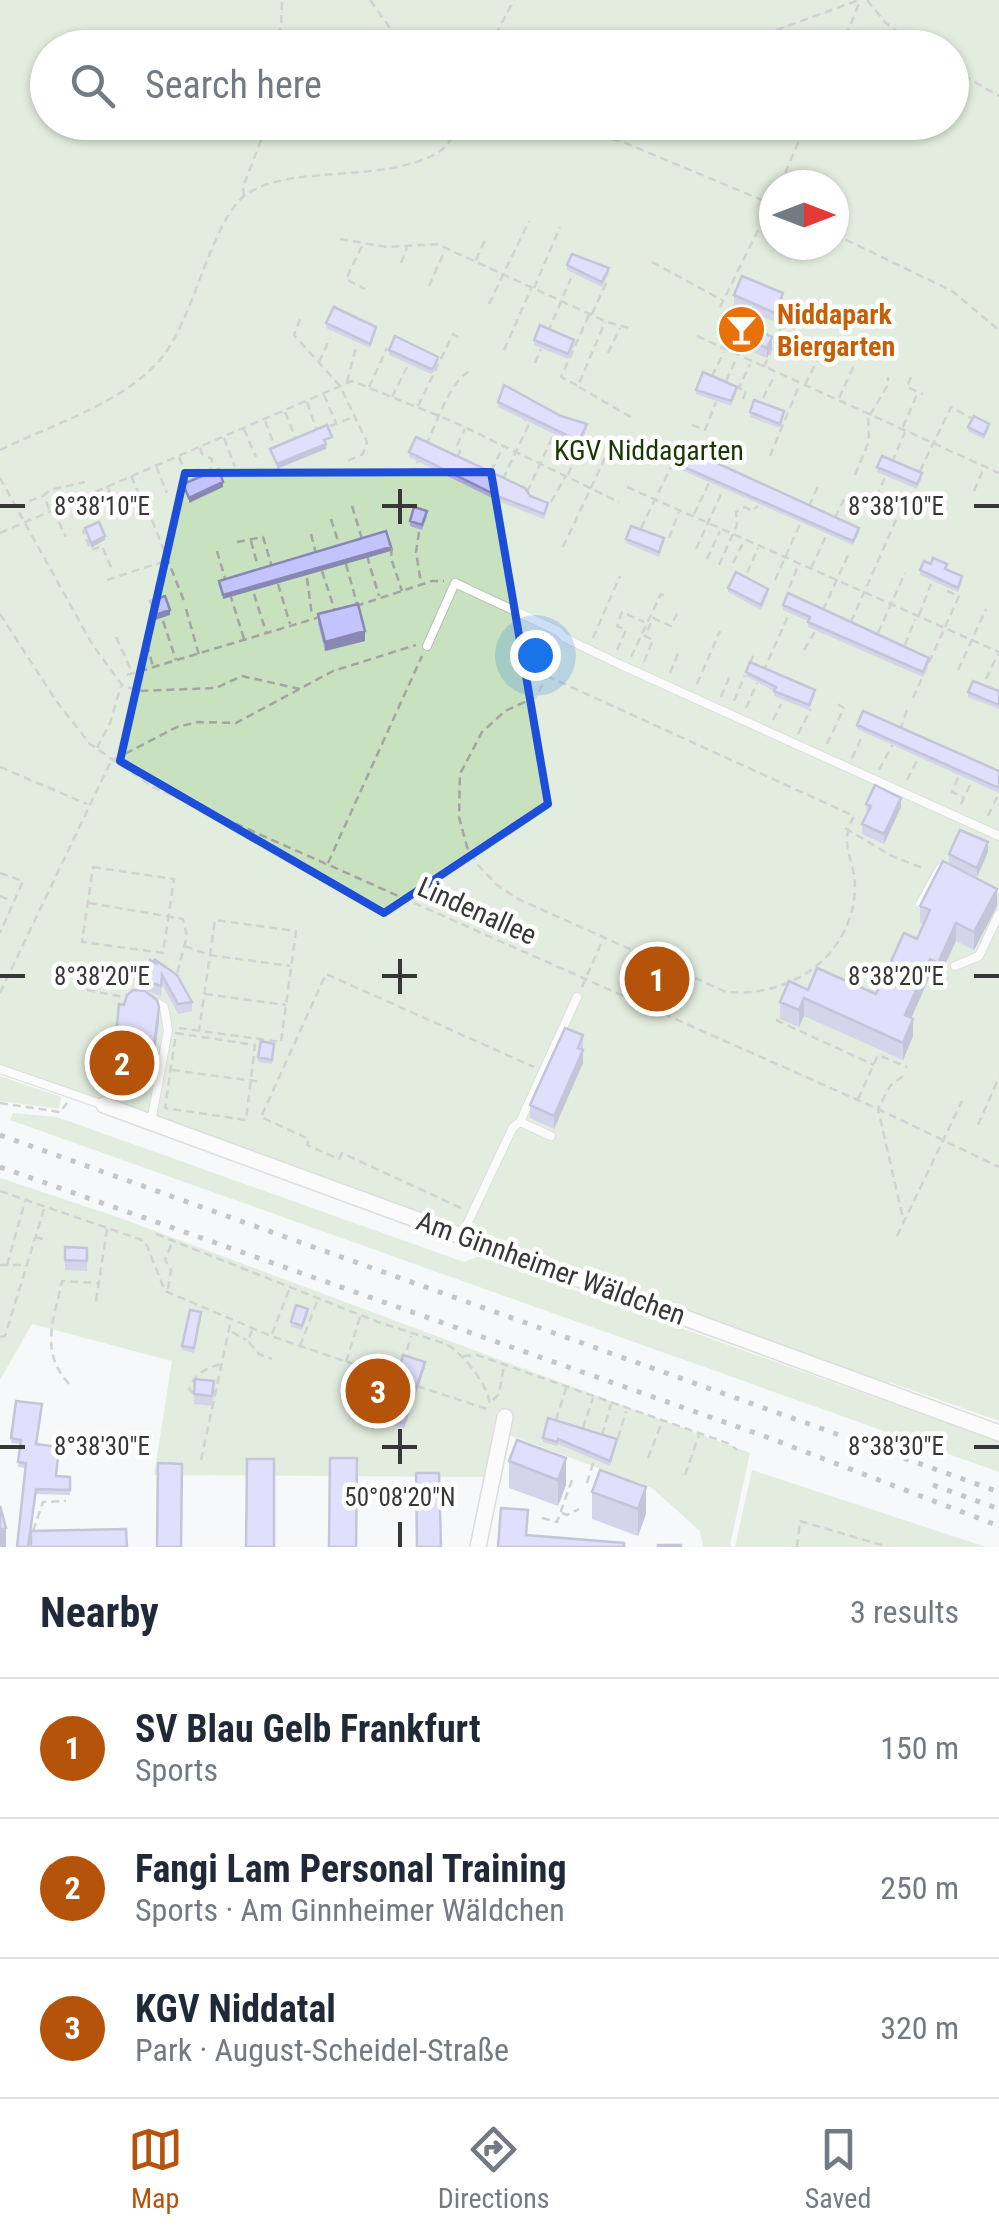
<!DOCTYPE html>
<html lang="en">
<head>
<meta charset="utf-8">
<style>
  body { margin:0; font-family:"Roboto Condensed",sans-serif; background:#f6f6f7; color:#1f2937 }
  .compass { position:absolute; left:759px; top:170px; width:90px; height:90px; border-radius:50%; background:#fff; box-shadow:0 2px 8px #0004; rotate:90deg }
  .you { position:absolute; left:535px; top:655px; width:35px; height:35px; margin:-25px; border:8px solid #fff; border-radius:50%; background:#1a73e8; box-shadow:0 0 0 15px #1a73e833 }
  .badge { display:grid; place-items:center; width:65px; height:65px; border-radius:50%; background:#b45309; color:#fff; font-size:32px; font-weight:700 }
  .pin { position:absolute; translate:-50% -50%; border:5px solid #fff; box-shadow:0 2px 10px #0006 }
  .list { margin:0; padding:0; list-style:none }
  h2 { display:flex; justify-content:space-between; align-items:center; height:130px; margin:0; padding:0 40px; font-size:42px }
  h2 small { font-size:32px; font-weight:400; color:#747a83 }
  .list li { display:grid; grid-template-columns:65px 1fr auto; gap:30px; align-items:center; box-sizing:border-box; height:140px; padding:0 40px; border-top:2px solid #e0e1e3 }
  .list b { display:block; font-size:38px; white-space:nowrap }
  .list p { margin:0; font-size:32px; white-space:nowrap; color:#747a83 }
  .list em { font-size:32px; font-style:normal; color:#747a83 }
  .icon { flex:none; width:55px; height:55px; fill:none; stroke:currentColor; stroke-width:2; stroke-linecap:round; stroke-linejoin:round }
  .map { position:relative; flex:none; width:999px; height:1547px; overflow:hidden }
  .search { position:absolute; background:#fff; box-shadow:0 2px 8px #0004; left:30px; right:30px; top:30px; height:110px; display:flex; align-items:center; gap:25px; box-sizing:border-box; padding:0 35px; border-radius:55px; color:#747a83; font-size:38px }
  .sheet { height:550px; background:#fff }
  nav { display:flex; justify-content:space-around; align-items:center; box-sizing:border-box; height:140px; border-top:2px solid #e0e1e3; background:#fff; font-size:28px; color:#747a83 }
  nav a { display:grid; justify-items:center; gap:5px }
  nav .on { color:#b45309 }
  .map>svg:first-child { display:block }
</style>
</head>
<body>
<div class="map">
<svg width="999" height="1547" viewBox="0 0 999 1547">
  <rect width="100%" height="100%" fill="#f7f8f9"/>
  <path fill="#c8e1be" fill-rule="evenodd" d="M0,0H999V1421L889,1382L886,1389L0,1064ZM48,48H952V122H48ZM774,185H834V245H774Z
    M0,1076L61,1097L59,1109L0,1101Z
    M13,1113L57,1117L464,1262L480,1256L999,1442V1472L10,1120Z
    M0,1178L123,1219L750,1453L730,1545L733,1547H703L700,1531L652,1488L496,1430L484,1477L154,1475L172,1361L32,1324L0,1380Z
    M752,1470L986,1547H735Z"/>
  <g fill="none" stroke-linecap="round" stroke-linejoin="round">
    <defs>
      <path id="service" d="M427,646L455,583L558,631L565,638L621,665L999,836
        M920,904L940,868L946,869
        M955,966L979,956L999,914
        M148,998L164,1007L168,1030L151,1122
        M0,1069L104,1105
        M551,1136L520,1122L577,997
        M462,1235L513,1127L520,1122"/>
      <path id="minor" d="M104,1105L999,1433
        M478,1547L505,1417"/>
    </defs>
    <use href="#service" stroke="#bcbcbd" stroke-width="10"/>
    <use href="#minor" stroke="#bcbcbd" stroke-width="18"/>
    <path stroke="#a4a4a5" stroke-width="2.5" stroke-dasharray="8 5" stroke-linecap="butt" d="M370,0L404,48
      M867,0L885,22L918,48
      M274,48L281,26L282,0
      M494,48L498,30L514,0
      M727,48L859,0
      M841,48L860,1
      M952,69L999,96
      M549,122L623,142L774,205
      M568,127L579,122
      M780,185L807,122
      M244,196L243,187L268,122
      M834,234L952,291L999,330
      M340,239L387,247L437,244L607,322L633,329
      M362,246L346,279L365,289
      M476,260L486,238
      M652,262L722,300
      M401,263L407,247
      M429,286L445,250
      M534,288L560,227
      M489,304L529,221
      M720,307L774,198
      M592,314L608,279
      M589,315L561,377L578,386L605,322
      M300,319L294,335L340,386L367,442L363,454L345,462
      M548,332L571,278
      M697,336L999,473
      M504,350L531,289
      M608,353L620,328
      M319,362L330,338
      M535,363L541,349
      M764,367L780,329L788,326L795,329
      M712,376L724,352
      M911,377L907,387L923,394
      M726,381L737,357
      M347,382L356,347
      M805,385L822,350
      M369,387L387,348
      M579,387L634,419
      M324,395L336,423
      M392,397L407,367
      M763,398L775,375
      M839,398L855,363
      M743,399L746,391L739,388L750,364
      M307,402L316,428
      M418,406L453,334L458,337
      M285,412L295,437
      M870,415L888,385V377
      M265,421L275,447
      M692,425L705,430L716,402
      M330,426L353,417
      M903,427L918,392
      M244,429L256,457
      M224,438L235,467
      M426,445C437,423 449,382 470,371
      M200,448L202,454L212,459L210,473
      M0,450C51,425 121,404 159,361C194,322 211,218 247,194C293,163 382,185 439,152C448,146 456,131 463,122
      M770,456L799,386
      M179,457L189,483
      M457,457L460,452L457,445L465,429
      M706,461L712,443
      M892,462L905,432
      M156,466L167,493
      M491,471L503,447
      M920,471L951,407L971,418
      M411,475L418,461
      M568,475L578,450
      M855,475L869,441L868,415
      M131,476L143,503
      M0,478L92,644L122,685L138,691L216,688L242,676L300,689
      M503,479L529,424L523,417
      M107,486L118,511
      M627,487L999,652
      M974,491L984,468
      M527,492L553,436
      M876,497L887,473
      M29,501L43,496
      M551,502L565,477
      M352,506L362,539
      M809,506L819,484
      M49,509L44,495L50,490L85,482
      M53,510L66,537
      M694,514L710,481
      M835,518L845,497
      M331,519L339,544
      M152,520L184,601
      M641,528L671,467
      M87,529L83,531L91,550L102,546L113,572
      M419,532L416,552L421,583
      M0,533L352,381L454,422L619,502
      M311,534L316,554
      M669,538L679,512
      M251,541L257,563
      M237,542L263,537L272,567
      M563,547L612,443L601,438L592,453L602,459
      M392,548L391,558L402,591
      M696,549L723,490
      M217,551L226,582
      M367,556L379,596
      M707,559L720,531
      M733,563L744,541
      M346,564L357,604
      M719,565L737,525L736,512L745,507L752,511L758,506
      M811,568L827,534
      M322,571L335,611
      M747,573L758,548
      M307,578L312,616
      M107,580L168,560
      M775,580L801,522
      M278,584L290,624
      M789,588L798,566
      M230,594L244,639
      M254,594L266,632
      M356,606L432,581H444
      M186,609L199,655
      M823,610L850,551
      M0,614L57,702L90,744L153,787L878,1109L999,1167
      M919,615L931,584
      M163,621L176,660
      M851,622L896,520
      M878,633L905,573
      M116,637L132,672
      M593,638L620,576
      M147,644L153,667
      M905,645L915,619
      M617,650L626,630L617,626L622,612L644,622
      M804,650L816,630
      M631,657L661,594L666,597
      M644,662L653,640L645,636L653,618L671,626L679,609
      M750,663L754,654
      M958,670L986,609
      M763,672L788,616
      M670,673L679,651
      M127,675L320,617
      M547,676L854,816C837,847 856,858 855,890C851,958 789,998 726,992L518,899L497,885L478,865L467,847L459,817L460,774L482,732L505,711L536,697Z
      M986,679L998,654
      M697,684L720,631
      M721,697L731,673
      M913,698L959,596L947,591
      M734,701L745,675
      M746,708L757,683
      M773,720L781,704
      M900,730L908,707
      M798,734L811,709
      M827,744L844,708L837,704
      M97,748L110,723L121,686
      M852,758L862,737
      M0,767L87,804
      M879,770L894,742
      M958,778L952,792L963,797
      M907,780L919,757
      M961,804L971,783
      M988,816L998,795
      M845,828L892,856L925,869
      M328,863L422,656
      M93,867L174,879L163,953L82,942Z
      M0,873L23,881L0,933
      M0,896L12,901
      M89,903L183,919L187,936L176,978
      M185,946L209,955L290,966
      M582,987L603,939
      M87,990L128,998
      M0,993L111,761L177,727L198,722L236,723L333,671L416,645
      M205,994L286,1005
      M776,1020L874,1065
      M179,1028L281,1042L296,931L215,920L199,1031
      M176,1033L255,1045L246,1120L165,1108Z
      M172,1070L262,1082
      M903,1076L890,1086L878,1109L904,1223
      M858,1099L878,1055L907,1067
      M0,1103L60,1112L67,1103
      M978,1125L999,1077
      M0,1191L145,1241L165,1291L271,1336L400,1380
      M461,1208L342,1153L339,1159L307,1145L309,1139L261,1117L326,974L534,1067
      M156,1234L378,1322L446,1344C464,1354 491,1388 490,1408
      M897,1236L962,1101
      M35,1237L47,1240
      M0,1265H23
      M7,1265L25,1201
      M168,1289L171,1270L165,1260L173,1240
      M96,1301L107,1229
      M252,1330L248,1341L259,1354L272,1359
      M232,1332L246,1340
      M272,1334L289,1290
      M0,1337L5,1336L44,1209
      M300,1346L318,1299
      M407,1350L411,1336
      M463,1356L477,1355L730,1444L737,1450
      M346,1362L360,1317
      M69,1384C39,1351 54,1320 62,1281L98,1283
      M417,1386L490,1410
      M193,1393L189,1389C194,1374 207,1367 222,1364
      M493,1400L499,1394L504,1366
      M556,1420L566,1388
      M583,1428L593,1398
      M602,1435L611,1404
      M618,1438L626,1411
      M648,1458L662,1422
      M201,1460L231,1320
      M685,1475L699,1435
      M587,1483L595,1457
      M562,1513L567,1515L579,1509
      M542,1518L557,1522L573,1477
      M33,1531L43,1502L66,1501
      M797,1547L800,1521L888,1547"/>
    <use href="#service" stroke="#fff" stroke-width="8"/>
    <use href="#minor" stroke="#fff" stroke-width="15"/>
    <path stroke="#88898a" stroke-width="5" stroke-dasharray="5 10" stroke-linecap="butt" d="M0,1135L999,1492
      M0,1167L764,1436L999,1526
      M933,1485L999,1509"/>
  </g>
  <path fill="#a8a8da" d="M567,265L609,273L602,287L567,270Z
    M734,295L783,303L775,322L734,305Z
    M326,323L376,332L370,348L326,328Z
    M534,340L574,345L568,359L534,345Z
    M753,342L772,346L767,358L753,352Z
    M389,350L438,361L434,372L431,374L389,355Z
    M696,390L737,391L731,406L696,394Z
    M498,402L561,416L587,428L579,446L498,407Z
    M750,412L784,416L780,428L750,417Z
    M968,427L989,428L984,439L968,431Z
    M409,452L530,496L548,507L544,519L500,502L409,457Z
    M661,457L859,532L853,545L661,461Z
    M877,467L922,478L917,489L877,472Z
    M427,516L422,530L410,526V521Z
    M626,539L664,542L659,557L626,543Z
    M920,570H946L962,581L958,592L920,575Z
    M728,588L768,594L761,610L728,592Z
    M783,605L929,663L923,677L808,627V621L783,610Z
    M318,614L365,641L325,651L318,623Z
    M746,672L815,694L809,710L774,696V691L746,676Z
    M999,691V709L968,697V692Z
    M857,725L999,771V793L857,729Z
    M866,804L901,807L884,844L862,834V824L867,814Z
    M988,852L977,877L954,866L997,906L974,950L956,941L938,980L930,976L911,1018L913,1036L903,1060L804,1016L799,1027L780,1019V1002L808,990L876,994L917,939L923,924L920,923V906L949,864V854Z
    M154,959L192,1002V1011L178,1014L162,984L161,996L147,991V981Z
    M124,1005L159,1021L152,1073L114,1069V1055Z
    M583,1035V1063L554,1129L530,1118V1105Z
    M274,1049L272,1064L258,1062V1057Z
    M65,1247L87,1248V1271L65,1270Z
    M308,1314L302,1330L291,1327V1322Z
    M201,1317L194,1353L182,1350V1346Z
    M425,1367L404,1428L392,1425L397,1398L394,1397V1392Z
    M214,1390L212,1406L194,1404V1394Z
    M16,1401L37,1444L56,1476L70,1477V1495L36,1494L25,1468L18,1467L21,1444L11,1443Z
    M543,1438L617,1444L610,1466L558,1444L557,1446L543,1442Z
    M517,1440L566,1485L558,1506L509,1488V1461Z
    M600,1470L646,1514L638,1536L592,1519V1492Z"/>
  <path fill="#8888b2" d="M783,293V303L775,322V313Z
    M772,337V346L767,358V348Z
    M326,444V449L277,469V464Z
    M223,482V487L189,503V498Z
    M105,536V540L91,548V543Z
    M391,547V551L223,599V595Z
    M170,610V615L155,620V615Z
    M365,631V641L325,651V642Z
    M901,798V807L884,844V834Z
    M988,842V852L977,877V868Z
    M997,889V906L974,950V932Z
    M956,923V941L938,980V963Z
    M930,959V976L905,1032V1015Z
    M804,998V1016L799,1027V1010Z
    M159,1007V1021L152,1073V1059Z
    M913,1019V1036L903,1060V1043Z
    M583,1050V1063L554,1129V1116Z
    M425,1362V1367L404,1428V1423Z
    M566,1458V1485L558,1506V1480Z
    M646,1487V1514L638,1536V1509Z
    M6,1528V1547H0V1530Z"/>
  <path fill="#c3c3fe" stroke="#8888b2" stroke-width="2.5" d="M572,254L609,268L602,282L567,265Z
    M742,276L783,293L775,313L734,295Z
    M334,307L376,327L370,344L326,323Z
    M540,325L574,340L568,354L534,340Z
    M758,330L772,337L767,348L753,342Z
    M395,336L438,357L434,367L431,369L389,350Z
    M703,372L737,387L731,401L696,390Z
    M504,385L561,416L587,424L579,441L498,402Z
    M754,400L784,411L780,424L750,412Z
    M974,416L989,424L984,435L968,427Z
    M327,425L332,437L324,440L326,444L277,464L270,449Z
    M416,437L525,488L530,496L548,503L544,514L500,497L409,452Z
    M667,445L695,458L697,454L859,528L853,541L661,457Z
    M882,456L922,473L917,484L877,467Z
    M219,469L223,482L189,498L183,484Z
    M414,507L427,511L422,525L410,521Z
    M99,522L105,536L91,543L85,528Z
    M631,526L664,538L659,552L626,539Z
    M386,531L391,547L223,595L219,581Z
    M933,558L947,564L945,569L962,576L958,588L920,570L924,561L931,564Z
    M736,572L768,589L761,605L728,588Z
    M788,593L929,658L923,672L808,622L810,617L783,605Z
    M165,596L170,610L155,615L150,601Z
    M358,604L365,631L325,642L318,614Z
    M750,662L815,690L809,705L774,691L776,687L746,672Z
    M973,681L999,691V705L968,692Z
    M863,711L999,771V788L857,725Z
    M875,785L901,798L884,834L862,824L871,806L866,804Z
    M960,830L988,842L977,868L949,854Z
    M943,861L997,889L974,932L956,923L938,963L930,959L905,1015L913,1019L903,1043L804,998L799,1010L780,1002L789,981L808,990L817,968L876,994L904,933L917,939L930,910L920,906Z
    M154,959L177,975L192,1002L178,1004L162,975L161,986L147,981L150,960L156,963Z
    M133,990L145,991L157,1000L159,1007L152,1059L114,1055L119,1004L124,1005L127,995Z
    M565,1028L583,1035L578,1048L583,1050L554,1116L530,1105Z
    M261,1041L274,1044L272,1060L258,1057Z
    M65,1247L87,1248V1261L65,1260Z
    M296,1305L308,1309L302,1326L291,1322Z
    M190,1310L201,1312L194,1348L182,1346Z
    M403,1355L425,1362L404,1423L392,1420L398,1393L394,1392Z
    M195,1379L214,1381L212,1396L194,1394Z
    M16,1401L42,1404L36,1444L59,1447L56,1476L70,1477V1490L36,1489L28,1547H17L26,1463L18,1462L21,1440L11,1438Z
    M548,1418L617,1439L610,1461L558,1439L557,1442L543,1438Z
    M517,1440L566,1458L558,1480L509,1461Z
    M330,1458H357L356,1547H329Z
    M247,1459H274V1547H246Z
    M158,1463L182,1464L181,1547H157Z
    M600,1470L646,1487L638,1509L592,1492Z
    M416,1473H439L441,1547H417Z
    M0,1506L6,1528L0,1530Z
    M501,1508L528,1510L526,1535L624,1543V1547H498Z
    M126,1529L127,1547H31V1531Z
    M658,1545H681V1547H658Z"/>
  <path d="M0 0H999V1547H0ZM491,472L548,804L384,913L120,761L185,473Z" fill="#f7f8f9" fill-opacity=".55" fill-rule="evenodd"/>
  <path fill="none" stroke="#1d4ed8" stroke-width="8" stroke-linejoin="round" d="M491,472L548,804L384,913L120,761L185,473Z"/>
  <path fill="none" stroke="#373738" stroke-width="4" d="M400,489V524M0,506H25M382,506H417M974,506H999M400,959V994M0,976H25M382,976H417M974,976H999M400,1429V1464M0,1447H25M382,1447H417M974,1447H999M400,1522V1547"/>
  <defs>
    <symbol id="bar-disc" viewBox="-11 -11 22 22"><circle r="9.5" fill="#e8710a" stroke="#fff"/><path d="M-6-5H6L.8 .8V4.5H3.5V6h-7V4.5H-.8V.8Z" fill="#fff"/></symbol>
  </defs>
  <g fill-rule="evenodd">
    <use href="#bar-disc" x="714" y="302" width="55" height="55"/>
  </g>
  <g text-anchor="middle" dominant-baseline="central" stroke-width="9" stroke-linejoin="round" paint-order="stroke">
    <g font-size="28" font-weight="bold" fill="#c56008" stroke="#fff" text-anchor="start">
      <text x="777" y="314">Niddapark<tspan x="777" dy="32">Biergarten</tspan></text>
    </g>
    <g font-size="28" fill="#183a02" stroke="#fff">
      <text x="649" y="450">KGV Niddagarten</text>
    </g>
    <g font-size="28" fill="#373738" stroke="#fff">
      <text transform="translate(477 911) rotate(24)">Lindenallee</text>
      <text transform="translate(551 1268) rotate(20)">Am Ginnheimer Wäldchen</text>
    </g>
  </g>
  <g font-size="25" text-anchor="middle" fill="#373738" stroke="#fff" stroke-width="9" stroke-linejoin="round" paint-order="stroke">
    <text x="102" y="515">8°38'10"E</text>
    <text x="896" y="515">8°38'10"E</text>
    <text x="896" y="985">8°38'20"E</text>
    <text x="102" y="985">8°38'20"E</text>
    <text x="102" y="1455">8°38'30"E</text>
    <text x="896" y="1455">8°38'30"E</text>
    <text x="400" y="1506">50°08'20"N</text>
  </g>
</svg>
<svg class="compass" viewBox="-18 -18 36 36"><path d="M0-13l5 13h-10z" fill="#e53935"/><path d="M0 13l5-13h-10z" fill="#747a83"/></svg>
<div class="you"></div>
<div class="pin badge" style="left:657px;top:979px">1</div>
<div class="pin badge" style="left:122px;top:1063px">2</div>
<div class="pin badge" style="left:378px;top:1391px">3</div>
<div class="search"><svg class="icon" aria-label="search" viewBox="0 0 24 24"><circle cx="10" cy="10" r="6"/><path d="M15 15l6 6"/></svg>Search here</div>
</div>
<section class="sheet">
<h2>Nearby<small>3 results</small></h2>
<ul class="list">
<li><span class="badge">1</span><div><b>SV Blau Gelb Frankfurt</b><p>Sports</p></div><em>150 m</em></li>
<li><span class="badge">2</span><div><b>Fangi Lam Personal Training</b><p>Sports · Am Ginnheimer Wäldchen</p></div><em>250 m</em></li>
<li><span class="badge">3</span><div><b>KGV Niddatal</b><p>Park · August-Scheidel-Straße</p></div><em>320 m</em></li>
</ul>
</section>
<nav>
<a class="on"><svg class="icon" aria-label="map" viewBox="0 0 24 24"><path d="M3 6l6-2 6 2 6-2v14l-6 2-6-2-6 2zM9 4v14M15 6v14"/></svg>Map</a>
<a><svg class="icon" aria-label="directions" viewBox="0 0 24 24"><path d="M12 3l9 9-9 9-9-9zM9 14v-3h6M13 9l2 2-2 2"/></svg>Directions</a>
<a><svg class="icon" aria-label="saved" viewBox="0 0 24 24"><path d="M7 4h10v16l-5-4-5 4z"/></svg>Saved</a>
</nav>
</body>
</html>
